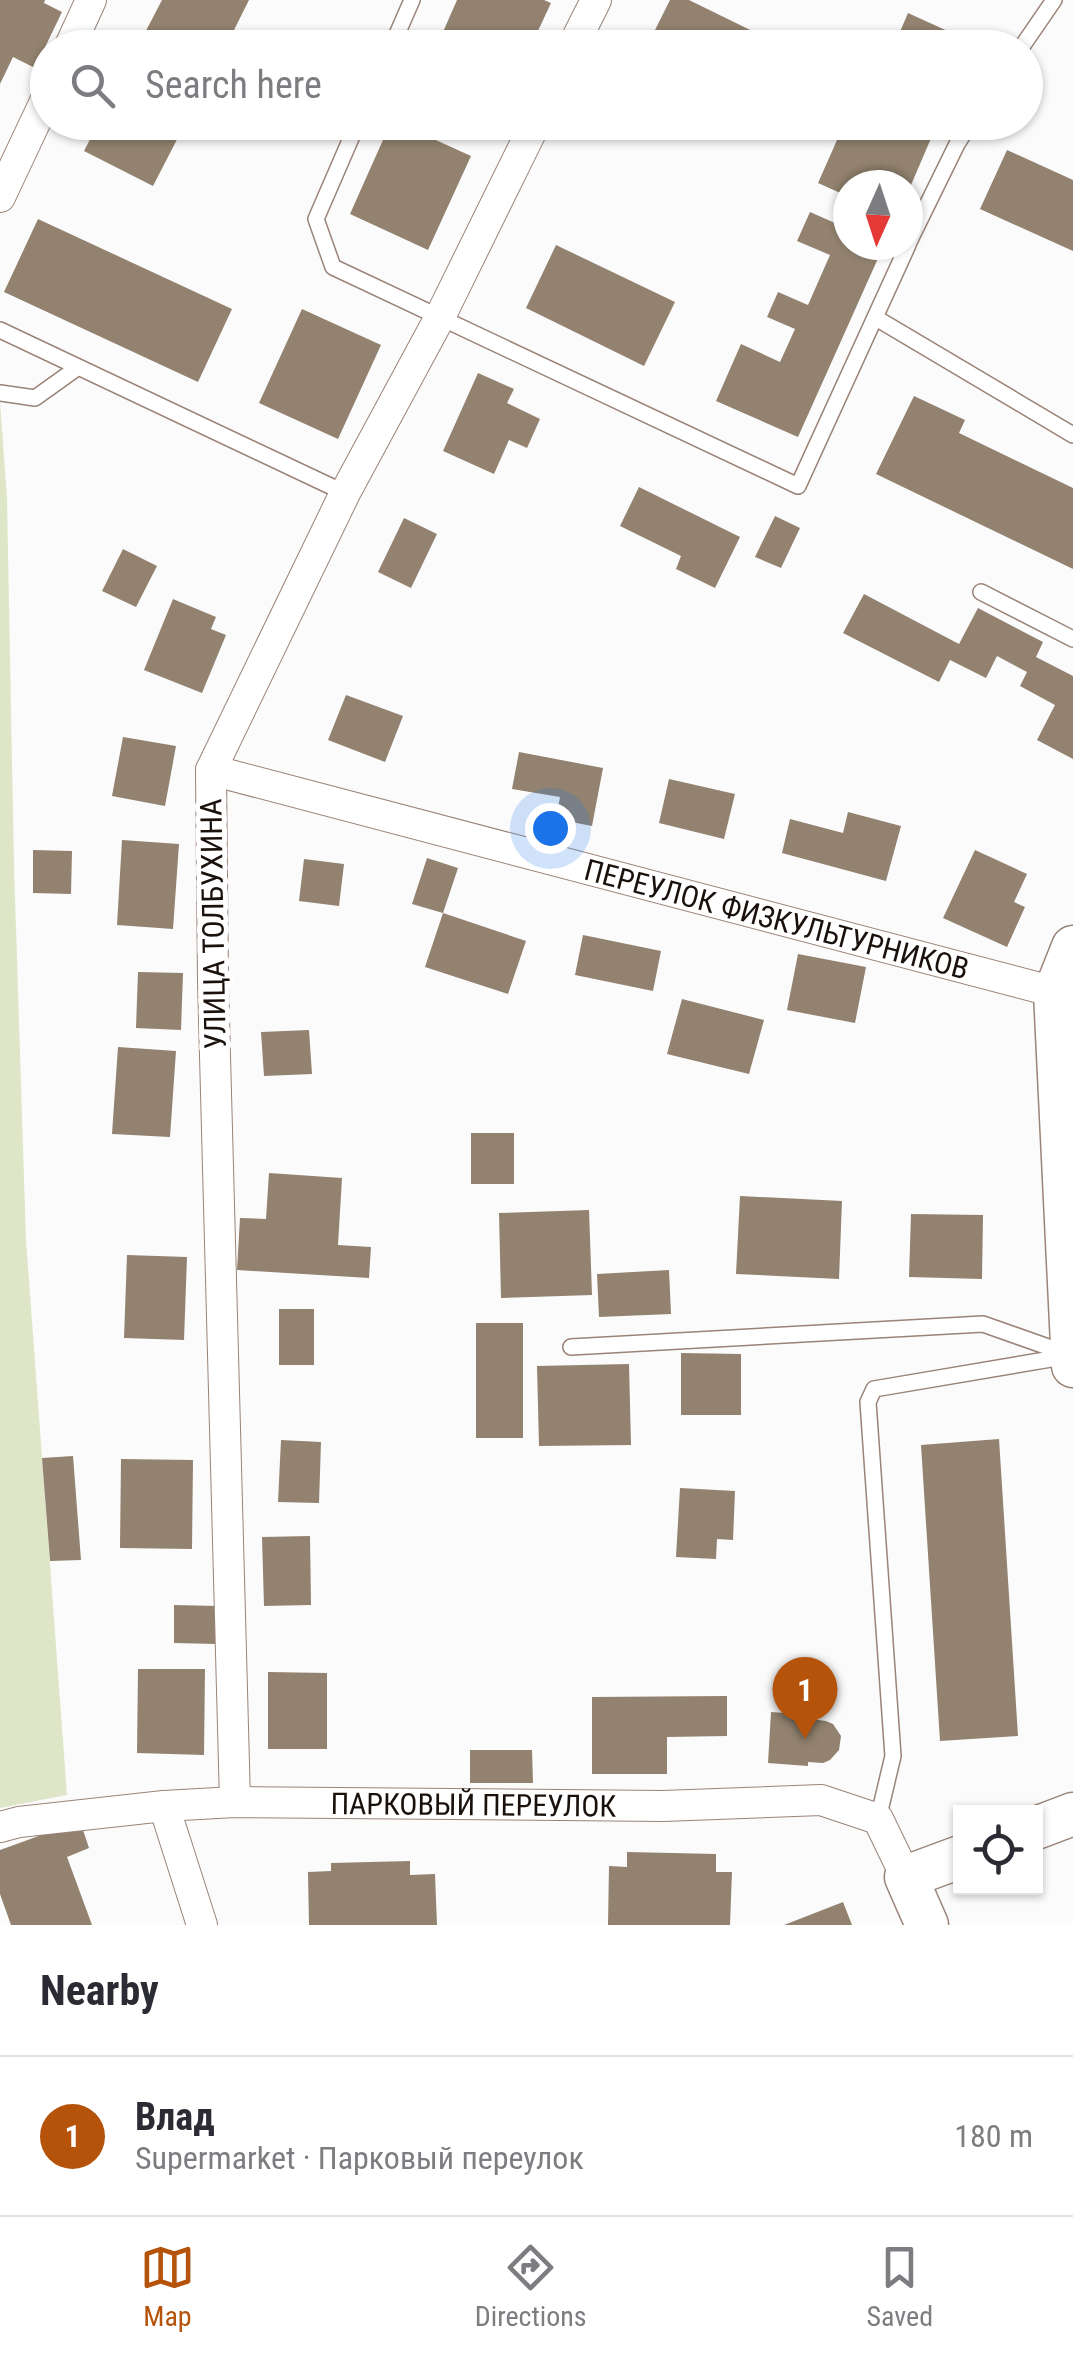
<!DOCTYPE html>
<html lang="en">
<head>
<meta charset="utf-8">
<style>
  body { margin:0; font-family:"Roboto Condensed",sans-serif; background:#f2f2f3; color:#2b2b33 }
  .controls { position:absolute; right:30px; bottom:30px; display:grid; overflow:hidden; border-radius:0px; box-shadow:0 2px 8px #0004 }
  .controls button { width:90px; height:90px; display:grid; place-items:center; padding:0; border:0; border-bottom:2px solid #e1e1e2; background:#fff; color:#2b2b33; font:50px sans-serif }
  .compass { position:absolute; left:833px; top:170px; width:90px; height:90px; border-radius:50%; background:#fff; box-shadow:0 2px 8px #0004; rotate:183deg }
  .you { position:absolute; left:550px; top:828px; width:35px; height:35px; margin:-25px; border:8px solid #fff; border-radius:50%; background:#1a73e8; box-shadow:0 0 0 15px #1a73e833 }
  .badge { display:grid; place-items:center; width:65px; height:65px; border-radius:50%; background:#b45309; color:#fff; font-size:32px; font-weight:700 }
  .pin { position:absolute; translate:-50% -82px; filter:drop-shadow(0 2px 5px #0008) }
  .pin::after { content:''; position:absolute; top:52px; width:35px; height:30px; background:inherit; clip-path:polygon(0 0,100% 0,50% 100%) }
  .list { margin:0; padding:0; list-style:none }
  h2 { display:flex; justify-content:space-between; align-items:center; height:130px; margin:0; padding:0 40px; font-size:42px }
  h2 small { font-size:32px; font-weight:400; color:#7c7c81 }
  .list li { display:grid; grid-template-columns:65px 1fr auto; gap:30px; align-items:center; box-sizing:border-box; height:160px; padding:0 40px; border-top:2px solid #e1e1e2 }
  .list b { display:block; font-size:38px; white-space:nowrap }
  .list p { margin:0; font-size:32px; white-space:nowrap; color:#7c7c81 }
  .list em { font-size:32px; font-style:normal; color:#7c7c81 }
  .icon { flex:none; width:55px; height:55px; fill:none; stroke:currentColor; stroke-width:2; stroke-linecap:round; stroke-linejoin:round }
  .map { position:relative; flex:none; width:1073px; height:1925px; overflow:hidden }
  .search { position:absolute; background:#fff; box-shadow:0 2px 8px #0004; left:30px; right:30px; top:30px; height:110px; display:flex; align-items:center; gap:25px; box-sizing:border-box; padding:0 35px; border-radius:55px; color:#7c7c81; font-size:38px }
  .sheet { height:290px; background:#fff }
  nav { display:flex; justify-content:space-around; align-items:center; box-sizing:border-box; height:140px; border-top:2px solid #e1e1e2; background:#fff; font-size:28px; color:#7c7c81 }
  nav a { display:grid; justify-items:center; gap:5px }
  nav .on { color:#b45309 }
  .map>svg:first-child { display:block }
</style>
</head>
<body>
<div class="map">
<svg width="1073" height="1925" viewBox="0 0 1073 1925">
  <rect width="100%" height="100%" fill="#fbfbfb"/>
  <path fill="#dfe6c7" d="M0,401L7,499L14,866L26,1240L67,1795L0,1808Z"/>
  <path fill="#92826f" d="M0,0H45L44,3L62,12L35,68L13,57L0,84Z
    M162,0H249L225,48H137Z
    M457,0H544L551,3L530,48H436Z
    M670,0H689L787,48H646Z
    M908,13L974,43L972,48H893Z
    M99,122H186L153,186L84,151Z
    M391,122H396L471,156L428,250L350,214Z
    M845,122H938L911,185H848V245H884L798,437L716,401L741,344L780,362L795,329L767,317L778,292L808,305L830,255L797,241L810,212L835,223L847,196L818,183Z
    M1007,150L1073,180V251L980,209Z
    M38,219L232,309L198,382L4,292Z
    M556,245L675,302L644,366L526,308Z
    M302,309L381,345L338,439L259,403Z
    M478,373L514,389L507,403L540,419L527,448L509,440L494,474L443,451Z
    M914,396L965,420L959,433L1073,488V569L876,474Z
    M639,487L740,537L715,588L676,569L681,556L620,526Z
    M775,516L800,528L781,568L755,557Z
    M404,518L437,534L411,588L378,572Z
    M123,549L157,566L136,607L102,591Z
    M864,594L959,644L978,608L1043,642L1036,657L1073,676V759L1037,740L1055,705L1020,686L1027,672L997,656L986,678L950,660L939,682L843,633Z
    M173,599L216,617L211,629L226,635L202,693L144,670Z
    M346,695L403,716L385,762L328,740Z
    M123,737L176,746L165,806L112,796Z
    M519,752L603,768L592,826L556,819L560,797L512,789Z
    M669,779L735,794L724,839L659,823Z
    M848,812L901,826L886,881L782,853L790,819L843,833Z
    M122,840L179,844L173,929L117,925Z
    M33,850L72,851L71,894L33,893Z
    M975,850L1027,874L1014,902L1025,907L1007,947L943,918Z
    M427,858L458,868L443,913L412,904Z
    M304,859L344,864L339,906L299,901Z
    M443,913L526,941L508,994L425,967Z
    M583,935L661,951L653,991L575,975Z
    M798,954L866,967L855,1023L787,1010Z
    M138,972L183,973L181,1030L136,1028Z
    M682,999L764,1020L749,1074L667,1054Z
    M309,1030L312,1074L264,1076L261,1032Z
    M118,1047L176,1051L170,1137L112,1134Z
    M471,1133H514V1184H471Z
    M269,1173L342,1178L338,1245L371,1247L369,1278L237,1270L240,1218L266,1219Z
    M740,1196L842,1201L839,1279L736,1274Z
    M589,1210L592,1295L501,1298L499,1213Z
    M911,1214L983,1215L982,1279L909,1277Z
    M127,1255L187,1257L184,1340L124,1338Z
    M669,1270L671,1314L599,1317L597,1274Z
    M279,1309H314V1365H279Z
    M476,1323H523V1438H476Z
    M681,1353L741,1354V1415H681Z
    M629,1364L631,1445L539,1446L537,1366Z
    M999,1439L1018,1736L940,1741L921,1445Z
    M281,1440L321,1442L319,1503L278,1502Z
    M73,1456L81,1560L50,1561L42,1458Z
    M121,1459L193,1460L192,1549L120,1548Z
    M680,1488L735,1491L733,1540L717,1539L716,1559L676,1557Z
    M310,1536L311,1605L264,1606L262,1537Z
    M174,1605L217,1606V1644L174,1643Z
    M138,1669H205L204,1755L137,1753Z
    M268,1672L327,1673V1749H268Z
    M727,1696V1736L667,1737V1774H592V1697Z
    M771,1712L811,1715V1719L826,1721L833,1724L841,1736L839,1750L830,1760L823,1763L808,1762V1766L768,1763Z
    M470,1750H532L533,1783H470Z
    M80,1821L89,1848L67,1857L92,1925H11L0,1894V1850Z
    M627,1852L716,1854V1872H732L730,1925H608L609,1866L627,1867Z
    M410,1861V1875L435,1874L437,1925H309L308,1872L331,1871V1863Z
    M843,1902L852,1925H784Z"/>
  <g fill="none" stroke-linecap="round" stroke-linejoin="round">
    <defs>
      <path id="lane" d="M391,48L412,0
        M1021,48L1054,0
        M358,122L316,219L333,267L798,486L908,245
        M908,244L957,144L971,122
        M876,318L1073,435
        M0,330L345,493
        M0,393L35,398L77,368
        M981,592L1073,639
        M571,1347L983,1324L1068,1354
        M878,1819L893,1756L868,1402L874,1389L1069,1356"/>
      <g id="street">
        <path d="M69,48L91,0"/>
        <path d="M572,48L596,0"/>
        <path d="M0,197L48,95"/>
        <path id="s1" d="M211,770L1055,992"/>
        <path d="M235,1802L213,981L211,770L345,493L440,317L536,122"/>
        <path d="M164,1806L202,1925"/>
        <path id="s2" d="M0,1827L19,1822L164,1806L235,1802L663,1806L821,1800L878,1819L906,1877"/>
      </g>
      <path id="secondary" d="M1073,947L1055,992L1073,1366
        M1036,1828L1073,1814
        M927,1925L906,1877L960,1857"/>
    </defs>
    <use href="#lane" stroke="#9a8377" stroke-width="18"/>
    <use href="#street" stroke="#9a8377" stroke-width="32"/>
    <use href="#secondary" stroke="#9a8377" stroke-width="45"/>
    <use href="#lane" stroke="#fff" stroke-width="15"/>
    <use href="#street" stroke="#fff" stroke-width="30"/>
    <use href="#secondary" stroke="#fff" stroke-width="42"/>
  </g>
  <g text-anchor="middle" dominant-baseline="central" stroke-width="10" stroke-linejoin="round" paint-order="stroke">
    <g font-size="30" fill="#1a110d" stroke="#fff">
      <text stroke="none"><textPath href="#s1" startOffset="585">ПЕРЕУЛОК ФИЗКУЛЬТУРНИКОВ</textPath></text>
      <text transform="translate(213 924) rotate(-91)">УЛИЦА ТОЛБУХИНА</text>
      <text stroke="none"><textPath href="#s2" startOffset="475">ПАРКОВЫЙ ПЕРЕУЛОК</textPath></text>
    </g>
  </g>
</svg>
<div class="controls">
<button><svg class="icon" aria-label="locate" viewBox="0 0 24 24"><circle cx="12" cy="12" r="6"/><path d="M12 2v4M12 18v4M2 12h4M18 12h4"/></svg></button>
</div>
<svg class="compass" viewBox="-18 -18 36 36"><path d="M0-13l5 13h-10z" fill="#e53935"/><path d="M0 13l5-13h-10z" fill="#7c7c81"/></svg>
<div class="you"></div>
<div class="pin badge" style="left:805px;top:1739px">1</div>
<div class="search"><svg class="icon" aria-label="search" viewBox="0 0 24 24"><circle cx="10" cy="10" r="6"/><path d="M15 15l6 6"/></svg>Search here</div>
</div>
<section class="sheet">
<h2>Nearby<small></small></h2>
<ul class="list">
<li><span class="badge">1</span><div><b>Влад</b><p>Supermarket · Парковый переулок</p></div><em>180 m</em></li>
</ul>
</section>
<nav>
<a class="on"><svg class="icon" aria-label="map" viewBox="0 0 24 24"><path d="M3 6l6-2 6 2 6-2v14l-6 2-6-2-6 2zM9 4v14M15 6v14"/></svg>Map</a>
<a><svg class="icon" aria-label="directions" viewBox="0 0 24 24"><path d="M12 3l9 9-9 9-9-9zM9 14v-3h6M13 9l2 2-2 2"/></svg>Directions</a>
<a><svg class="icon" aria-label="saved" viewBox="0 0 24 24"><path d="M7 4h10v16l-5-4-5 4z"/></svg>Saved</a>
</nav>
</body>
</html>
